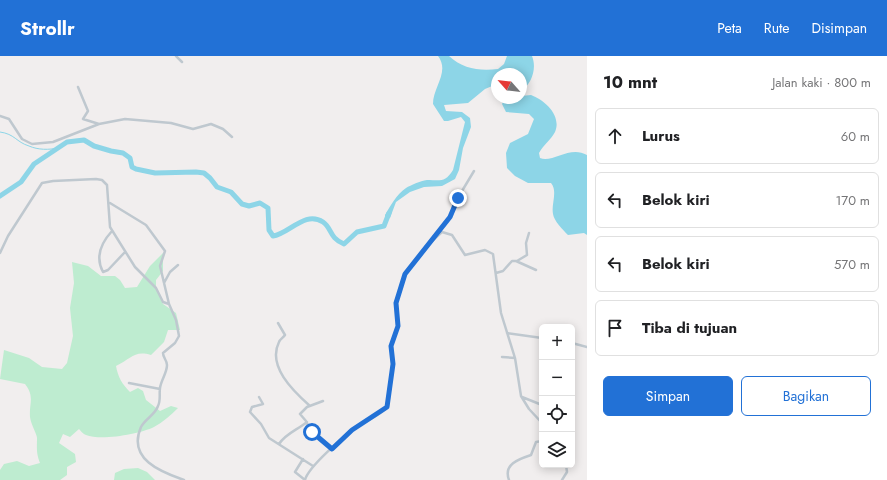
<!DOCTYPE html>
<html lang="id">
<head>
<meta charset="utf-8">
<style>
  body { margin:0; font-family:Jost,sans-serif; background:#f6f6f6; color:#202124 }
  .controls { position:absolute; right:12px; bottom:12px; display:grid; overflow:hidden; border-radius:6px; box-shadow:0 2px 10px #0003 }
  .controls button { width:36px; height:36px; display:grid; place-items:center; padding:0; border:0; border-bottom:1px solid #e0e0e0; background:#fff; color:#202124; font:20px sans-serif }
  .compass { position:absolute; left:491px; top:12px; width:36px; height:36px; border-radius:50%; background:#fff; box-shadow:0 2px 10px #0003; rotate:297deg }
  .stop { position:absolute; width:12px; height:12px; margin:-9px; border:3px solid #2271d6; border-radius:50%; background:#fff }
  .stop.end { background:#2271d6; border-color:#fff; box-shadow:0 1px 4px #0008 }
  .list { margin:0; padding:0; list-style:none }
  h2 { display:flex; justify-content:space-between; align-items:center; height:52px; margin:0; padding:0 16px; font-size:17px }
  h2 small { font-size:13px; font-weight:400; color:#757577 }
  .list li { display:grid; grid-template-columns:26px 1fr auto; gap:12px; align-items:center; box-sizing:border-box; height:56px; margin:0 8px 8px; padding:0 8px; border:1px solid #e0e0e0; border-radius:6px }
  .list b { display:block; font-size:15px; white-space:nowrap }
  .list em { font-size:13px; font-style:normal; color:#757577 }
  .actions { display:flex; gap:8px; padding:12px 16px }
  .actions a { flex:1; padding:9px 0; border:1px solid #2271d6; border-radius:6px; text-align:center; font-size:14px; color:#2271d6 }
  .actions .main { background:#2271d6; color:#fff }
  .icon { flex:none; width:22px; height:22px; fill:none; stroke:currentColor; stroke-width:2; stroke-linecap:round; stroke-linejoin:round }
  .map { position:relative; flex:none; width:587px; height:424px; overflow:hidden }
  header { display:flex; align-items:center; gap:24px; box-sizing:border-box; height:56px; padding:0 20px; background:#2271d6; color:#fff }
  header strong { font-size:19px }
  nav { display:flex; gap:22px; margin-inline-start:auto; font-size:14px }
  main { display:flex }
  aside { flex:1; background:#fff }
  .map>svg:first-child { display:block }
</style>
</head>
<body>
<header>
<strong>Strollr</strong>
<nav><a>Peta</a><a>Rute</a><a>Disimpan</a></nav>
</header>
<main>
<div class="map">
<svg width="587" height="424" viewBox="0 0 587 424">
  <rect width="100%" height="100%" fill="#f1eeee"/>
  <path fill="#beecd0" d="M163,197V215L156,224V233L163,248L176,257L180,274H168L164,286L151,299C134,294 131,303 116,310C118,321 122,328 130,336L138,332L143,335L146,344L160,355L171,350L178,352C171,359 163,366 154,371C140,378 101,385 86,379C83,378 81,375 79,373L70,381L63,378L59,387L75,398L76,406L67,411V419L60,424H0V414L4,408L17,405L29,410L40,407C36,396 37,393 37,382C37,378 31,369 30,361C29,347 35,341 25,328L0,323L4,294L29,302L42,311L62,313L67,307L73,280L70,252L74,227L72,206L88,210L101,220H115L120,224L125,232L137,231L150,210Z
    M138,412L147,416L155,424H114L115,417L124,413Z"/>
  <path fill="#8dd5e7" d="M438,0H449C463,13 479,15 498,13L504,8L507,0H532C537,12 532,28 521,35V18H497V28L485,33L468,47L444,49L446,55L462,56L470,62L471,71L463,92L459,114L455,123L442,130L424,131L410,136L396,146L390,162L387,163L385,162V159C391,149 396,139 406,132C411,129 420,125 427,124C440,124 445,127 453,114L465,66L461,61L448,65H444L433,48C433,31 450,16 438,0Z
    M531,39C545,44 562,60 555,76C551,84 543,89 539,97L540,102C553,107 570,89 587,99V179L584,177L568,179C563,174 554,165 553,158C551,148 558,135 551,127H528L515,120L507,112L506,97L510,87L528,78L534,63L529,58L506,56L502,48L505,42H521V40Z"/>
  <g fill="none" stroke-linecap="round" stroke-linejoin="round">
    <path stroke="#8dd5e7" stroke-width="1" d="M0,76C15,78 16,86 29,90C38,94 49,94 58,92"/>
    <path stroke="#8dd5e7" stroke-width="5" d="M0,140L21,126L34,108L67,86L84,84L94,90L111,95L123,97L130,102L132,111L136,113L155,117L196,116L204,117L210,122L217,131L231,136L242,148L249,150L260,147L268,152L269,174L273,180C289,178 305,154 323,166C332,172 329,182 344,188L357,176L384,170L389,157"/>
    <path stroke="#bfc8cf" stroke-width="2.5" d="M176,0L182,6
      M78,31L88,55L83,63L99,68
      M0,60L9,63L22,83L32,88L53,86L99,68L125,63L171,67L193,73L211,68L223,73L232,81
      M110,147L146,169L165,195L160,210L169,248
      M112,175C101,187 95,201 103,216L108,214L125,196
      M433,182L450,161L456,145L474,115
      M0,197L8,180L42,127L53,125L96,123L102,124L107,129L110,171L135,211L156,232L163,246L169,248L176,264L179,280L175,287L163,297C163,302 167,304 167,309C167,317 161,324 160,332C159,338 161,344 158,350C155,359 145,363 141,371C127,403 161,416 184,424
      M516,205L536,214
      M496,217L503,215L512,205H517L527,199L526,187L529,177
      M164,227L170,216L178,209
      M278,267L285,279C283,282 280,283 279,286C267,310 293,335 310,350
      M507,277L542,282
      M572,287L587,291
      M502,301L515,302
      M129,327L160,333
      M259,341L263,348L252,351L250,356L261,368L269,382L313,410
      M522,341L542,349
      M323,345L307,351L300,358L306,365L310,375L332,393
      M279,388C285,378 297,374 307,366
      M303,403L295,416L305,424
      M305,424C308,411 345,379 357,371C366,364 382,359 388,350L393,308L391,290L398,269L396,247L405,218L431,186L442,176L452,179L465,199L485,194L493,198L501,257L515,302L521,340L529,353L542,367
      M509,424C503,408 519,403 531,399L536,386L542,385
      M562,424L567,416L566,409"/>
  </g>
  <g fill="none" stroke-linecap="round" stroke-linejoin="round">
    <path stroke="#2271d6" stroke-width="5" d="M312,376L332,393L352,374L387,351L393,308L391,290L398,270L396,247L405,218L450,161L458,142"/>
  </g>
</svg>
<div class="controls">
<button>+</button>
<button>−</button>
<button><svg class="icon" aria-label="locate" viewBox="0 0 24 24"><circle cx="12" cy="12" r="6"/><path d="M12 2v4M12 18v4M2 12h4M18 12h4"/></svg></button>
<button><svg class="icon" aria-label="layers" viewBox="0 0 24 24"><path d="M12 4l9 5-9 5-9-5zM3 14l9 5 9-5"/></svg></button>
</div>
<svg class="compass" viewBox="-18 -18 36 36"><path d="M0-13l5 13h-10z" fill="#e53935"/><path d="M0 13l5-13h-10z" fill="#757577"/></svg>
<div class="stop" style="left:312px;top:376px"></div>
<div class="stop end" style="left:458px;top:142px"></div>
</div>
<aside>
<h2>10 mnt<small>Jalan kaki · 800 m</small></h2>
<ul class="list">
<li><svg class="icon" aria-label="ahead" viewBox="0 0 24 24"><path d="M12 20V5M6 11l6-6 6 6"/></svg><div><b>Lurus</b></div><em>60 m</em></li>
<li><svg class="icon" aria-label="left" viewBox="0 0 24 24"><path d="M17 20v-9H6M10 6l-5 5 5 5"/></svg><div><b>Belok kiri</b></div><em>170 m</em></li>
<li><svg class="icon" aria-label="left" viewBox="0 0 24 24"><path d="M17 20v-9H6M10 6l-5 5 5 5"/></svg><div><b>Belok kiri</b></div><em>570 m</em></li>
<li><svg class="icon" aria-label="arrive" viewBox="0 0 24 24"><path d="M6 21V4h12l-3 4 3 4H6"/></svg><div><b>Tiba di tujuan</b></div></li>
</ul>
<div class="actions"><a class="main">Simpan</a><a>Bagikan</a></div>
</aside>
</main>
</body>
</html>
